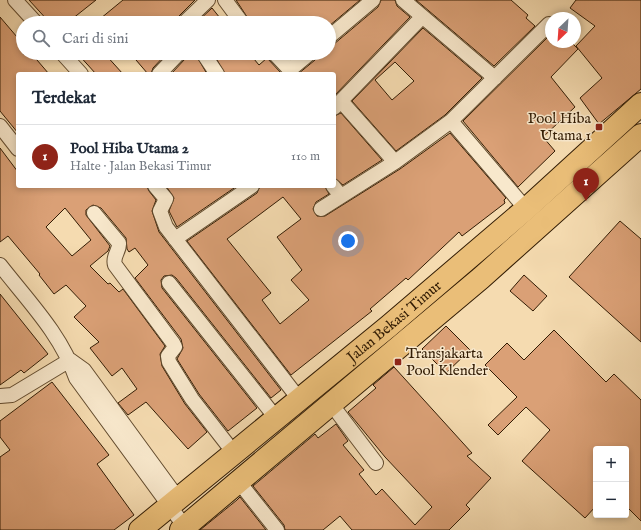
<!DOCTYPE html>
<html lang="id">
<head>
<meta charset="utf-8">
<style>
  body { margin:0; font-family:"IM FELL English",serif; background:#f2f2f3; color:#1f2937 }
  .controls { position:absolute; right:12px; bottom:12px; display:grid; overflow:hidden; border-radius:4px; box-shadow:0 2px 6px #0003 }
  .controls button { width:36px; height:36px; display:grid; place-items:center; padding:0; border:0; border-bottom:1px solid #e0e1e3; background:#fff; color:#1f2937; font:20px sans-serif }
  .compass { position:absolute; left:545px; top:12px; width:36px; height:36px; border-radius:50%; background:#fff; box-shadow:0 2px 6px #0003; rotate:205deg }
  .you { position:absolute; left:348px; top:241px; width:14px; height:14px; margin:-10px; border:3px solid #fff; border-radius:50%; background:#1a73e8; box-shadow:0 0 0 6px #1a73e833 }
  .badge { display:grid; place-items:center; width:26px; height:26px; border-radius:50%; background:#8f2418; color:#fff; font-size:13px; font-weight:700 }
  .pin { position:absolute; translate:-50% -33px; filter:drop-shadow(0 1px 2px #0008) }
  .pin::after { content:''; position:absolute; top:21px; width:14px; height:12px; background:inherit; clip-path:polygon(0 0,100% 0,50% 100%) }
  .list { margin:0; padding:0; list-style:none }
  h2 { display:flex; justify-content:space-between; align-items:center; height:52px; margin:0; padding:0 16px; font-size:17px }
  h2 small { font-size:13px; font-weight:400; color:#747a83 }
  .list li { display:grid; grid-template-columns:26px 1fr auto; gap:12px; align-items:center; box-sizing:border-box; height:64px; padding:0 16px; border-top:1px solid #e0e1e3 }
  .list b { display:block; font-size:15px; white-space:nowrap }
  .list p { margin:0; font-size:13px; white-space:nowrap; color:#747a83 }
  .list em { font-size:13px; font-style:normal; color:#747a83 }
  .icon { flex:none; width:22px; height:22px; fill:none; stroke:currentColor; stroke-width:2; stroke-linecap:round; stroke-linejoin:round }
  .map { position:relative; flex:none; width:641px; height:530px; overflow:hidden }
  .search { position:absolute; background:#fff; box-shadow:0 2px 6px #0003; left:16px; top:16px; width:320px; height:44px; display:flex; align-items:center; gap:10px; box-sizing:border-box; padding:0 14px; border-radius:22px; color:#747a83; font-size:15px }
  .panel { position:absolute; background:#fff; box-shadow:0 2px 6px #0003; left:16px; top:72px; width:320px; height:116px; border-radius:4px }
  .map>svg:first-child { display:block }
</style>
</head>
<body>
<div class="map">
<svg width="641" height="530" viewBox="0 0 641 530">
  <rect width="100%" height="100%" fill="#f5dbb0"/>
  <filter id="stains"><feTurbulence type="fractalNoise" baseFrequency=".005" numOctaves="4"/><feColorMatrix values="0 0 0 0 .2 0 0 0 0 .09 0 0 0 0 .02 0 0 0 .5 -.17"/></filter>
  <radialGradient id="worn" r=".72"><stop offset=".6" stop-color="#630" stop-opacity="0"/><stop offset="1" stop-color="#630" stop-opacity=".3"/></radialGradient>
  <path fill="#daa076" stroke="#321c04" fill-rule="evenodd" d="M29,0H96L67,23H50Z
    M123,0H195L178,17L176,23H95Z
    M236,0H360L329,26V23H251Z
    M381,0H395L397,6L410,17L334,96V74H298L315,60L318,53H329V45L334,44L378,7Z
    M416,0H511L528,15L526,18L535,26L494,66Z
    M576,0H641V89L599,124L580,98L602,78L576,46L595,26L570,8Z
    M212,8L224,23H196Z
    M0,17L23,44V54L31,53L49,74H18V133L0,111Z
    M423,28L482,78L445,115L396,151L352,101ZM395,62L414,81L392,100L375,80Z
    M551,34V42H571L578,49L551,77L575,107L543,137L555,151L518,187L463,121Z
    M77,53H104L123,74H96Z
    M130,53H167L153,68L151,74H148Z
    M187,53H195L207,74H171L185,59Z
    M213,53H249L259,65L267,58L282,74H225Z
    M341,113L382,160L343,185L334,178V116Z
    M450,133L506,198L504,200L505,203L462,236L459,232L408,280L406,278L370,309L372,311L291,375L187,241L257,193L260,186H325L329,194L316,202L313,209L317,216H325L400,169ZM283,197L301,219L277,237L302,270L291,280L309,300L280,324L262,300L271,293L227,239Z
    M0,148L18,172V186H147L149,191L156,200L152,211L159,232L281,390L271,398L176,278L172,275L164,276L161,280L162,288L257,408L228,431L199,394L177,359L183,348L181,339L135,278L148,265L135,248L129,252L127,249L126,238L101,208L93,205L86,210V215L110,246L108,251L90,266L108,284L110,283L119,292L123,289L165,346L160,354L162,366L185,404L207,432L188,449L146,402L128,415L118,403L137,389L122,368L112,376L90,348L99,342L74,317L86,306L66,285L54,294L39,275L40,274L8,236L0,242ZM65,208L91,240L72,256L46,227Z
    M166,186H237L177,227L169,211L174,198Z
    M620,221L641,239V342L569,277Z
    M524,275L547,296L533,311L510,291Z
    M0,294L48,354L24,373L21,370L0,385Z
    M446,326L470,350L446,373L422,349Z
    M554,330L606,382L614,374L641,400V521L626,506V449H596V506L585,518L522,461L550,430L526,407L498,435L488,425L517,397L485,365L507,343L524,360Z
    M394,367L472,453L467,456L491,478L466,505L470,509L449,530H352L340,516L323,530H285L284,525L253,486L315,434L318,438L336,424L348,441L343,445L364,470L359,474L376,495L382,489L415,525L432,507L385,457L348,412L376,388L373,385Z
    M52,382L109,455L97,464L134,515L114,530H0V457L10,450L0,437V421Z
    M240,497L266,530H200L237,500Z"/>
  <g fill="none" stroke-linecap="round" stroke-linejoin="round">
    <defs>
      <path id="minor" d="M15,0L36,23
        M225,0L242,23
        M403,0L495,78
        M184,23L208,0
        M329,37L373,0
        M62,53L81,74
        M203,53L217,74
        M274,53L289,69L292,68L310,53
        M159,74L179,53
        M341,101L395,162
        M334,108L422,17
        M451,121L526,209
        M0,126L18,149
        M155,186L166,199L160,211L166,227L299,399
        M333,186L341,196
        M321,209L395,162L451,121L549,24
        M94,213L119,243C120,251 112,256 115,265L173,343L175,347L168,356L169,362L192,399L234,453
        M175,239L252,186
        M0,265C28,301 61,334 76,378L185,527
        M169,283L276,418
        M70,360L84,370L171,489L176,494L182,495
        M0,396L12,395L70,360
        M332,405L376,463
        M239,482L277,530"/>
      <g id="primary">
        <path id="s1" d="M140,530L389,326L526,209L641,104"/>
        <path d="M181,530L481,278L641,135"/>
      </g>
    </defs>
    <use href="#minor" stroke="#634c2f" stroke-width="16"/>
    <use href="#primary" stroke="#321c04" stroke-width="24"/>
    <use href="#minor" stroke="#f8e8cc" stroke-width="14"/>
    <use href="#primary" stroke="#eabe78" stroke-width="22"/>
  </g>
  <g fill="#8f2418" stroke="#f8e8cc" stroke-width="1.5">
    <rect x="595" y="123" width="8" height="8" rx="2"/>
    <rect x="394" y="358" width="8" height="8" rx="2"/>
  </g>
  <g text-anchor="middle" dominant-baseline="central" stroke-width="3" stroke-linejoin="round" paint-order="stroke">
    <g font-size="15" fill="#321c04" stroke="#f8e8cc" text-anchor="end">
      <text x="591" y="118">Pool Hiba<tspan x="591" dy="17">Utama 1</tspan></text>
      <text x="406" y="353" text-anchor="start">Transjakarta<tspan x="406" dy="17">Pool Klender</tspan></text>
    </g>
    <g font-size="15" fill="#321c04" stroke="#f8e8cc">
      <text stroke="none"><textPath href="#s1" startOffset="329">Jalan Bekasi Timur</textPath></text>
    </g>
  </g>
  <rect width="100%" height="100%" filter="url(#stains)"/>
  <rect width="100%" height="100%" fill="url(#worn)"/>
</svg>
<div class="controls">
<button>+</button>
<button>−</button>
</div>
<svg class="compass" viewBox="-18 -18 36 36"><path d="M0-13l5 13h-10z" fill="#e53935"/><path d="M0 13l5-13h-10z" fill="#747a83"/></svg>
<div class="you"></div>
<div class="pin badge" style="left:586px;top:201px">1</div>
<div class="search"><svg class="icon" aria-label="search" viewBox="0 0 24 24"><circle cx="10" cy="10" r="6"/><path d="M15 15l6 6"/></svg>Cari di sini</div>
<section class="panel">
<h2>Terdekat<small></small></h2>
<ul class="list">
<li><span class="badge">1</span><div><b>Pool Hiba Utama 2</b><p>Halte · Jalan Bekasi Timur</p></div><em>110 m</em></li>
</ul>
</section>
</div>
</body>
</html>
